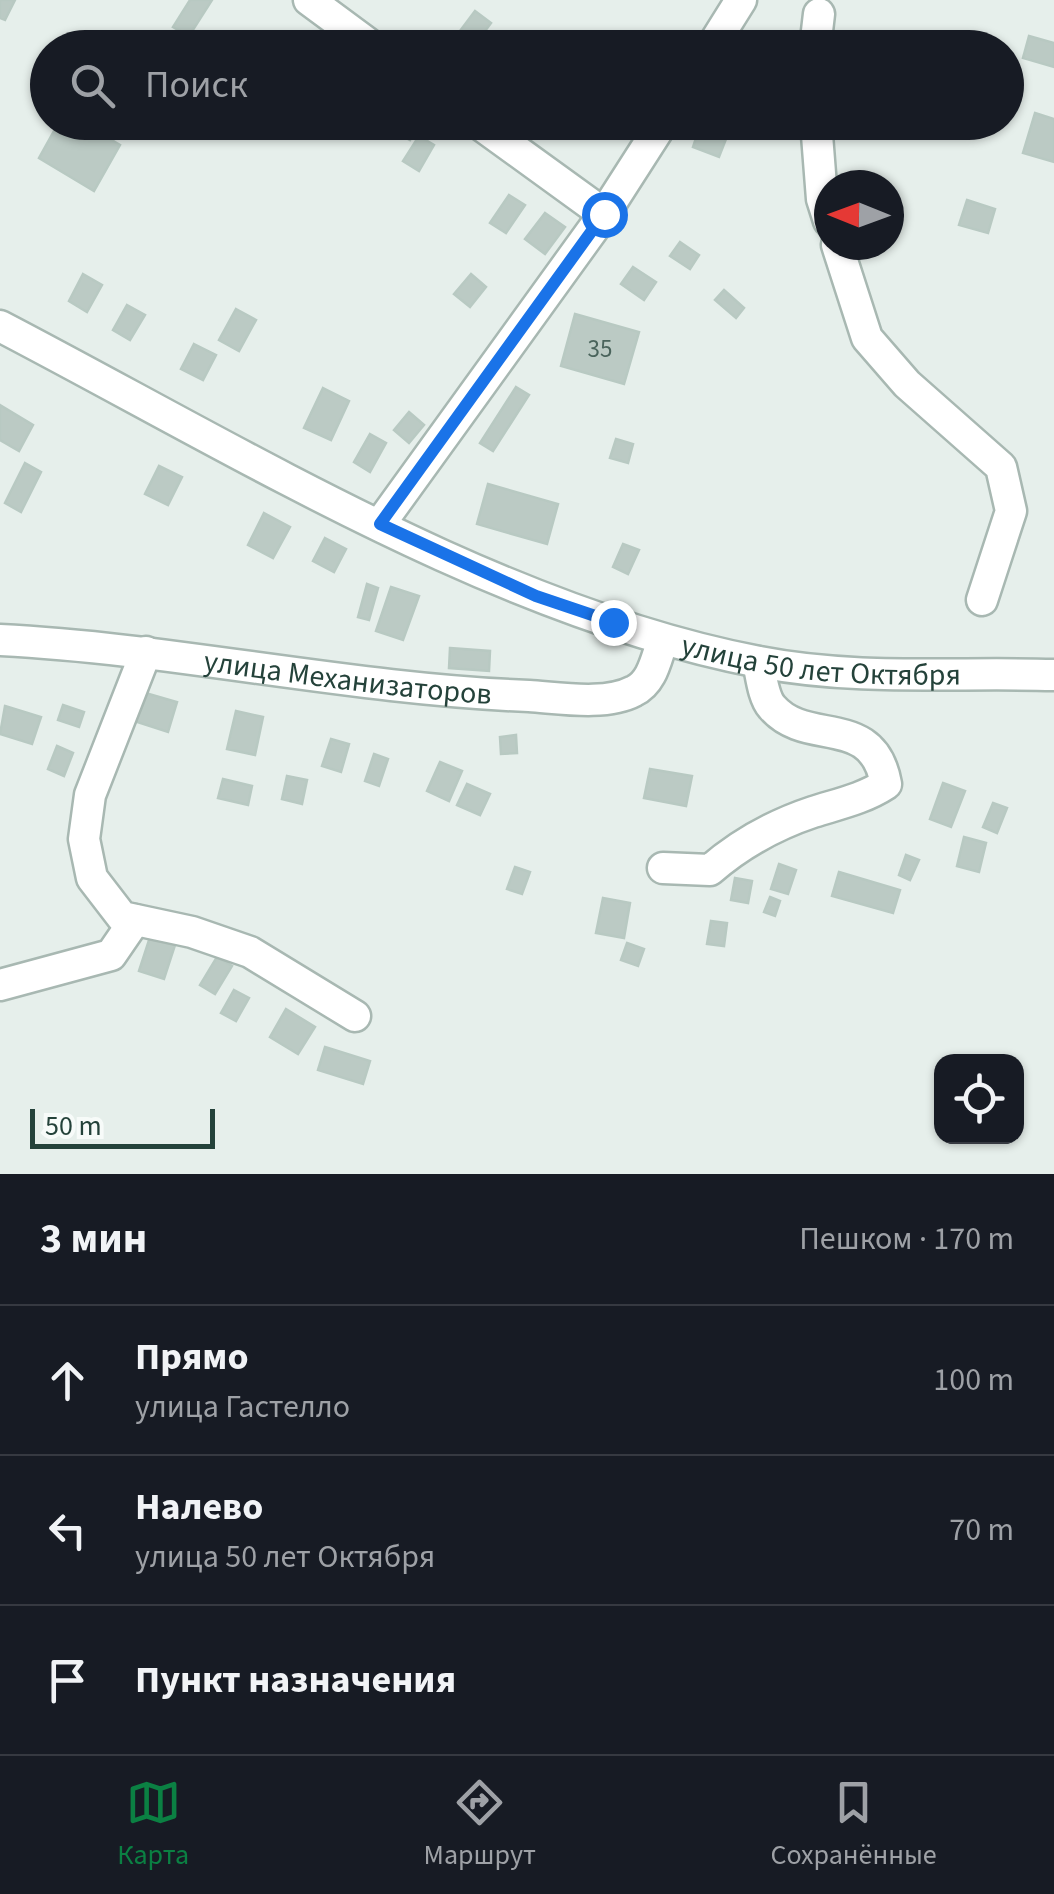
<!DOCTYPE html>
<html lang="ru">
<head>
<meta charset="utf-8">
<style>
  body { margin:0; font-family:"Source Sans 3",sans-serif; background:#242831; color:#f1f3f6 }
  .controls { position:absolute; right:30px; bottom:30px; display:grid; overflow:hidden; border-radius:20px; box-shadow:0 2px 8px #0004 }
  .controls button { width:90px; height:90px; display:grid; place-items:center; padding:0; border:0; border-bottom:2px solid #363941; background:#171b24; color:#f1f3f6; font:50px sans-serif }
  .compass { position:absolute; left:814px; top:170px; width:90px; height:90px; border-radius:50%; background:#171b24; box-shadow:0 2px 8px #0004; rotate:271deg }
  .scale { position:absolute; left:30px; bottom:25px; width:185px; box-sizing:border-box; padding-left:10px; border:5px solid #24423a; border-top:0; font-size:28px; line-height:35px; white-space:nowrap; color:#24423a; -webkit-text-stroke:8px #f7fbf9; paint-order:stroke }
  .stop { position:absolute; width:30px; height:30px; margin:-22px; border:8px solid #1a73e8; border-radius:50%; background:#fff }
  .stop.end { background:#1a73e8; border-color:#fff; box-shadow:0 2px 10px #0008 }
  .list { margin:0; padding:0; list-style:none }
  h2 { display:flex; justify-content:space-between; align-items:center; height:130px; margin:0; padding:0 40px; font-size:42px }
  h2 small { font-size:32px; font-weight:400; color:#9ea1a6 }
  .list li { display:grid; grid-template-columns:65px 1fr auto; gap:30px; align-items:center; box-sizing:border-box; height:150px; padding:0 40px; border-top:2px solid #363941 }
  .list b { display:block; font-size:38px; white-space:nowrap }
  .list p { margin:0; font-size:32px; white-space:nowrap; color:#9ea1a6 }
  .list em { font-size:32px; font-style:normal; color:#9ea1a6 }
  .icon { flex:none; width:55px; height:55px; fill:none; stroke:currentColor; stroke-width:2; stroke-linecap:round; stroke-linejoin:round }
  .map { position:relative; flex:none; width:1054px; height:1174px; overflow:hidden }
  .search { position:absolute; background:#171b24; box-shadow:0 2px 8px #0004; left:30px; right:30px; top:30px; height:110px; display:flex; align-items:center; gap:25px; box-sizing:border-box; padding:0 35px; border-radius:55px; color:#9ea1a6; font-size:38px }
  .sheet { height:580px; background:#171b24 }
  nav { display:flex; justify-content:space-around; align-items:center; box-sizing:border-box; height:140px; border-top:2px solid #363941; background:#171b24; font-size:28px; color:#9ea1a6 }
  nav a { display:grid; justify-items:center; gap:5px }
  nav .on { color:#0b8043 }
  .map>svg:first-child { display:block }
</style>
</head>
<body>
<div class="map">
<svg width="1054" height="1174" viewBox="0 0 1054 1174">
  <rect width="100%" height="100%" fill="#e6efeb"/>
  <path fill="#bbcac4" stroke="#b8c9c2" stroke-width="2.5" d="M0,0H15L5,20L0,18Z
    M190,0H212L189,36L173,27Z
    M475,11L491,23L473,47L457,35Z
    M1029,36L1054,43V67L1023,58Z
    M1035,113L1054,119V162L1023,153Z
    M59,122H81L120,145L94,191L39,158Z
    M400,122H420L410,140L395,132Z
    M919,122H961L959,131Z
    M699,129L726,139L719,157L693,147Z
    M419,136L434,145L419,171L403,161Z
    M509,195L525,205L506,233L490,223Z
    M967,200L995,209L988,233L959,225Z
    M545,213L565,227L545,254L525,239Z
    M680,242L699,255L690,269L670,256Z
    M633,267L656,282L644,300L621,284Z
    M83,274L102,285L87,312L69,301Z
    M471,274L486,287L470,307L454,294Z
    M724,290L744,308L736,318L715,300Z
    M127,305L145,315L130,340L113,330Z
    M236,309L256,320L239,351L219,340Z
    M575,314L639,332L624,384L561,366Z
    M194,344L216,355L203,380L181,369Z
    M516,387L529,395L493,451L480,443Z
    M323,388L349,401L331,440L304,428Z
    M0,405L33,425L19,451L0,440Z
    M409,412L424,425L409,443L394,430Z
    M370,434L386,443L370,472L354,462Z
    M616,439L633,444L628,463L610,458Z
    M25,463L41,472L21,512L5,503Z
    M159,466L182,477L168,505L145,494Z
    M488,484L558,504L547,544L477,524Z
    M264,513L290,527L273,558L248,545Z
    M325,538L346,549L334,572L313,561Z
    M623,544L639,550L628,574L613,567Z
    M367,584L378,588L369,620L358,617Z
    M391,587L419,596L403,640L376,631Z
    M450,648L490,651L489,671L449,668Z
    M142,692L177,702L168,732L134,721Z
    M63,705L84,712L79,727L58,720Z
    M5,706L41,717L32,744L0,734Z
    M236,711L263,717L255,755L227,749Z
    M516,735L517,753L501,754L500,737Z
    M331,739L349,744L341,772L322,766Z
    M57,746L73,753L64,776L48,769Z
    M374,754L388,759L379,786L365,781Z
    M440,762L462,771L449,801L427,791Z
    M650,769L692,776L686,806L644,798Z
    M287,776L307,780L302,804L282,799Z
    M223,779L252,786L248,805L218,798Z
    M943,783L965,791L951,827L930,819Z
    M467,784L490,794L480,815L457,805Z
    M993,803L1007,808L997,833L983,827Z
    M964,837L986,843L979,872L957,866Z
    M906,855L919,860L910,880L899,875Z
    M779,864L796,870L788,894L771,889Z
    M515,867L530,872L522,894L507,889Z
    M839,872L900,890L893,913L832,896Z
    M735,878L752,881L748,903L731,900Z
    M770,897L780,901L775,916L764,912Z
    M603,898L630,903L624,938L596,933Z
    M711,921L727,923L724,946L707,944Z
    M150,937L175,945L164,979L139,971Z
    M627,943L644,949L638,966L621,960Z
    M217,957L232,966L215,994L200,985Z
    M234,990L249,998L236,1021L221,1013Z
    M286,1009L315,1027L298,1054L270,1037Z
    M325,1047L370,1061L363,1084L318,1070Z"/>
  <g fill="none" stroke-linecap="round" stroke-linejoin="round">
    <defs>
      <g id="minor">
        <path d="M309,0L374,48"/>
        <path d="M711,48L741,0"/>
        <path d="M815,48L819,14"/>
        <path d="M477,122L604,214"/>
        <path d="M816,122L822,199L829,221"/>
        <path d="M837,245L867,338L907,384L1001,467L1011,511L982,600"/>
        <path id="s1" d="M0,326C236,449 498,612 759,662C856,681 956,672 1054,675"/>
        <path d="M380,524L604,214L663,122"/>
        <path id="s2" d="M0,640C177,649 351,689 529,696C560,698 606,706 634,691C653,682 656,658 663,640"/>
        <path d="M146,652L90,795L84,839L92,878L122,917L192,932L250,952L355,1016"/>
        <path d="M663,868L710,870C740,844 774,825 813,812C838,804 863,799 886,784C873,711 807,748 772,707C763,697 761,674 758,662"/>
        <path d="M0,985L111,955L135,920"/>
      </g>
    </defs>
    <use href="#minor" stroke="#a8b8b2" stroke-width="35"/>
    <use href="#minor" stroke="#fff" stroke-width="30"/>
  </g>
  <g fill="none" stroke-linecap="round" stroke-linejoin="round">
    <path stroke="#1a73e8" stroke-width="12" d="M604,214L380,524L536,596L613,622"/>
  </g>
  <g text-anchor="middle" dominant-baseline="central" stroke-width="8" stroke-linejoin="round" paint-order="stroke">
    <g font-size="25" fill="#4a645c">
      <text x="600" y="349">35</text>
    </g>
    <g font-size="30" fill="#24423a" stroke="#f7fbf9">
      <text stroke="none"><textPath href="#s1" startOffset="895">улица 50 лет Октября</textPath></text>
      <text stroke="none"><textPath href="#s2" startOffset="350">улица Механизаторов</textPath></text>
    </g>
  </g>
</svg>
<div class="controls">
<button><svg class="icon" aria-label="locate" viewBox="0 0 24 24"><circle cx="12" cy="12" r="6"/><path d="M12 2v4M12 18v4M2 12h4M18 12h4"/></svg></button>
</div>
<svg class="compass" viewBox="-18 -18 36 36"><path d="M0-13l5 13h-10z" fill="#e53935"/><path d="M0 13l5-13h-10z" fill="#9ea1a6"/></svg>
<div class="scale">50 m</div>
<div class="stop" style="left:604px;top:214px"></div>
<div class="stop end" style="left:613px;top:622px"></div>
<div class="search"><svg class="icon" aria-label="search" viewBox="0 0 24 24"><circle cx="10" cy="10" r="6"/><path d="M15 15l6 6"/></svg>Поиск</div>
</div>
<section class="sheet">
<h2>3 мин<small>Пешком · 170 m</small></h2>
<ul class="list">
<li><svg class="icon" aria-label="ahead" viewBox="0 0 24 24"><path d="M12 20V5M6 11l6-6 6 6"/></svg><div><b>Прямо</b><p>улица Гастелло</p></div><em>100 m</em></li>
<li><svg class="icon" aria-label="left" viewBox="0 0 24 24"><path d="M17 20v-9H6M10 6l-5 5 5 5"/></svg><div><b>Налево</b><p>улица 50 лет Октября</p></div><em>70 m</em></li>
<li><svg class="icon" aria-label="arrive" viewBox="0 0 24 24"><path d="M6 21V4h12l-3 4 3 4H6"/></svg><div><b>Пункт назначения</b></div></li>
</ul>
</section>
<nav>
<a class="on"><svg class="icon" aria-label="map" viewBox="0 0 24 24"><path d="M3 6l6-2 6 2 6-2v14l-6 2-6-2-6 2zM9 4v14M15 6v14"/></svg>Карта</a>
<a><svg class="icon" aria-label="directions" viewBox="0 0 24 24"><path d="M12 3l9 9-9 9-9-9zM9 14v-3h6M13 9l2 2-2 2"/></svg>Маршрут</a>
<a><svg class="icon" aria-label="saved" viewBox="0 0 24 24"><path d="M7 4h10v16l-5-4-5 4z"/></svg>Сохранённые</a>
</nav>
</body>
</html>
